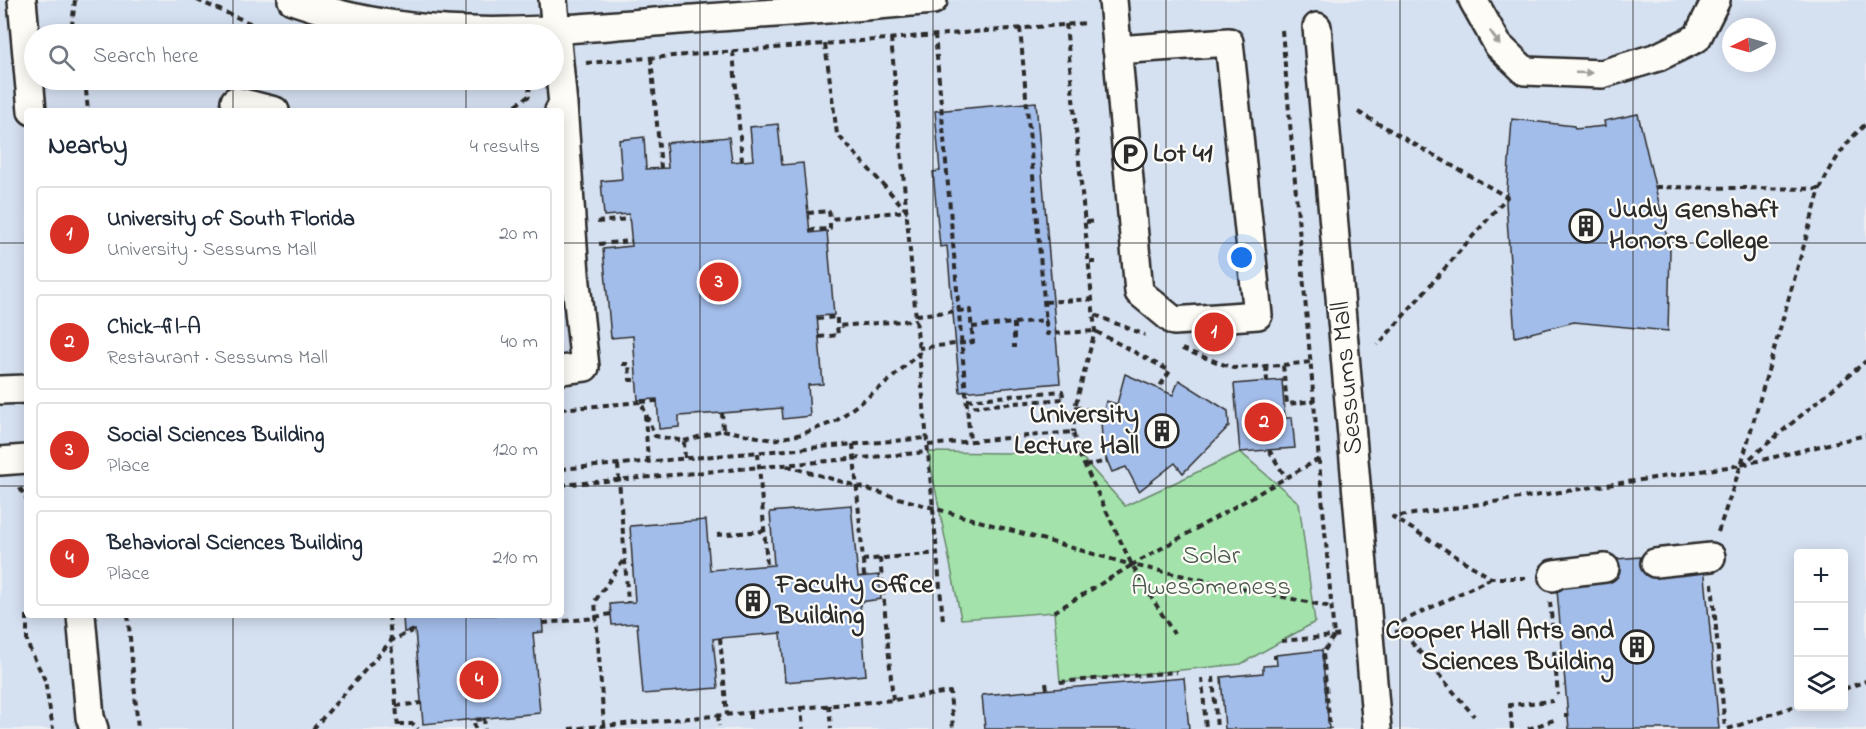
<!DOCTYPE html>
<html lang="en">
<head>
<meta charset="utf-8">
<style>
  body { margin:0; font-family:"Indie Flower",sans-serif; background:#f6f6f7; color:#1f2937 }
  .controls { position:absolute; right:18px; bottom:18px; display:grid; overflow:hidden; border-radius:6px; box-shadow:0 3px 15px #0003 }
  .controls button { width:54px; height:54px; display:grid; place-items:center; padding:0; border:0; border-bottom:2px solid #e0e1e3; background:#fff; color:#1f2937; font:30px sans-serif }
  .compass { position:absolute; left:1722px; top:18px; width:54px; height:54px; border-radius:50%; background:#fff; box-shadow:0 3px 15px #0003; rotate:265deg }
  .you { position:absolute; left:1242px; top:258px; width:21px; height:21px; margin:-15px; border:4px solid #fff; border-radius:50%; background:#1a73e8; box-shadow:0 0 0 9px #1a73e833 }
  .badge { display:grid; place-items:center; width:39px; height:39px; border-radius:50%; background:#d93025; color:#fff; font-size:20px; font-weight:700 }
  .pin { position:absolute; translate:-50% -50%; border:3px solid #fff; box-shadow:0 2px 6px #0006 }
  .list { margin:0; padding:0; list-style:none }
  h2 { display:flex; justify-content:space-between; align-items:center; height:78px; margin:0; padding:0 24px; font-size:26px }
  h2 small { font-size:20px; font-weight:400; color:#747a83 }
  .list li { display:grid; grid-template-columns:39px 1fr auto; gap:18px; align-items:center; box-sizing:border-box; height:96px; margin:0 12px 12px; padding:0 12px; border:2px solid #e0e1e3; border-radius:6px }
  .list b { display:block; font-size:22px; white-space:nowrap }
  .list p { margin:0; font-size:20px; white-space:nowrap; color:#747a83 }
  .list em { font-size:20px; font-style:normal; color:#747a83 }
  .icon { flex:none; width:33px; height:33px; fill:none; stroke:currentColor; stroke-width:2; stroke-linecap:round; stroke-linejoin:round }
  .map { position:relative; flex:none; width:1866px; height:729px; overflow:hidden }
  .search { position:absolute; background:#fff; box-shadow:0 3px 15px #0003; left:24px; top:24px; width:540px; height:66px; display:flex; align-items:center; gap:15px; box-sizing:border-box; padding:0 21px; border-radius:33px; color:#747a83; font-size:22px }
  .panel { position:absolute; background:#fff; box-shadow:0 3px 15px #0003; left:24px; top:108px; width:540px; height:510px; border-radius:6px }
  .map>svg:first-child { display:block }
</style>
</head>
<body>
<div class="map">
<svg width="1866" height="729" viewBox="0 0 1866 729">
  <rect width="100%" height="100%" fill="#ebeff4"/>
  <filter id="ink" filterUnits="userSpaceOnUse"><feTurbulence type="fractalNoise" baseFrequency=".0167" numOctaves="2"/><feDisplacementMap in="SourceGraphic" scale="12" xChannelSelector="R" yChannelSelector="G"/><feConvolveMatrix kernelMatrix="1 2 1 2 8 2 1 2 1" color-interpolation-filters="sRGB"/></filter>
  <g filter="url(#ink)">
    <path fill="#d5e0f1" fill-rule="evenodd" d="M0,0H1866V729H0ZM1731,27H1767V63H1731ZM34,34H554V80H34ZM27,111H561V615H27ZM1798,554H1844V706H1798Z"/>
    <path fill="#a3e3ab" stroke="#67876b" stroke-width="1.5" d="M928,452L1079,454L1125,506L1240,452L1299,503L1315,622L1241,664L1060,682L1054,612L961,619Z"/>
    <path fill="#a3bdea" stroke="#2b2b2b" stroke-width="1.5" d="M1036,102L1060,383L960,392L947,246L940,247L933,172L940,171L935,111Z
      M1638,114L1670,250L1668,331L1574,322L1515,337L1506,203L1512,119L1574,126L1575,129L1605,126L1604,121Z
      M778,124L782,165L803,163L810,233L827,231L834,315L817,316L823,384L808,385L810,416L783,419L782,408L722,413L679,416V427L659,429L657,399L638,400L633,336L611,338L603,249L632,246L629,214L604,216L601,181L622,179L619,140L644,137L646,169L668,168L666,143L729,137L732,162L753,160L750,127Z
      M1125,374L1173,395L1179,380L1228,411L1229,426L1183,473L1175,463L1139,491L1126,467L1112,472L1103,451L1101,422L1106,401L1117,404Z
      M1282,380L1285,418H1292L1295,448L1240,452L1234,384Z
      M851,505L858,577L879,575L881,599L860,602L866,675L785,682L781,633L720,638L713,639L718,688L643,694L637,623L612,625L610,604L635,602L630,526L706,520L710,570L774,565L770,512Z
      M1653,556L1704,565L1719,729H1569L1556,578L1604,560Z
      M414,615H542L543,632L533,633L540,713L423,724L415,630L404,632L403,617Z
      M1322,650L1329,729H1225L1221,677L1263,673V666L1277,665L1276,655Z
      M1184,678L1189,729H985L982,695Z"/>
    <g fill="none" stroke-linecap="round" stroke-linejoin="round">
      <defs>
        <path id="minor" d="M22,0L32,111
          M292,0C422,46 545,31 679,20C764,14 849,8 933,0
          M553,0L563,105L559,111
          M1113,0L1139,292L1174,321L1258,315L1229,42L1117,50
          M1473,0L1498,45L1525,71L1602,74L1658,57L1697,38L1716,0
          M1317,27L1377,729
          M235,101L275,111
          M561,370L585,367L575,274L563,105
          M0,390L27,389
          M0,461L27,459
          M1655,563L1711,557
          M1553,577L1554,574L1605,568
          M81,615L90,717L94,729"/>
      </defs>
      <use href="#minor" stroke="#2b2b2b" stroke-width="32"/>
      <path stroke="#2b2b2b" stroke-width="4" stroke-dasharray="6 4.5" stroke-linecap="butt" d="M75,0L72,25L75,34
        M197,0L259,27L287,34
        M1066,24L1095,331L1075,407L1073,432
        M1020,28L1047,334L1095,331L1170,371L1158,389
        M1282,30L1334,636L1323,653L1330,729
        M935,34L970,441
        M891,38L943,621
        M825,44L837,134L907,211
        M733,51L742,161
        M651,58L661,168
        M586,63L1087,23
        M85,80L88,111
        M507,111L529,96L530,80
        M1358,112L1507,197L1378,345
        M1656,187L1820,189
        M808,213L829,211L830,219L907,211
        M597,222L630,219
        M1086,222L1096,221
        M809,230L830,229V219
        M599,244L632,241
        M1090,262H1100
        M1045,302L1093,299
        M916,315L970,310L973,342L919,348
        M1095,315L1145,335
        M817,319L837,317V326
        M1014,323V348
        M972,327L1047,320
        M819,337L838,335L837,326L917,320
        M1182,349L1233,368L1283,365L1287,404L1314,401
        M622,364H629L630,380H637
        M1283,365L1311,362
        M1266,366L1267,381
        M967,400L1062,391L1064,399L968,407
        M641,402L657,401
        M1075,407L1103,413
        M561,409L641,402L655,436L684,441L685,459
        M645,415L648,462
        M723,430L773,440L802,434L836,421L890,380L919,353
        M684,441L723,430L722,413
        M853,444L863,560L938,553
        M928,445L1073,432L1079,454L1132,565L1174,634
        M1269,450L1286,478
        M758,453L767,565
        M1319,459L1132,565L1331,607
        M618,465L628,602
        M1742,465L1866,361
        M787,466L1132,565
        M1085,466L1107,461
        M561,469L927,438
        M561,485L928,452
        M20,488L27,500
        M1718,532L1741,465L1820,189C1832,164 1845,142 1866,124
        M717,535L764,531
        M880,558L893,700
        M863,560L864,576
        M1526,578H1491L1393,517L1741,465L1866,435
        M1712,583L1725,729
        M1550,602L1553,633
        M1054,612L1132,565
        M27,615V643L45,680L53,729
        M128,615L138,729
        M389,615L398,729
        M595,617L611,614
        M1401,622L1490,579
        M543,623L595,618
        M1395,632L1402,631L1474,716
        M720,638L727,715
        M1281,641L1343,635
        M1554,651L1558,695
        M1273,657H1277
        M1213,677L1217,729
        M1202,678L1206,729
        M1060,682L1177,672
        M1046,683L1047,689
        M1844,689L1866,681
        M829,705L831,729
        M396,706L422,703
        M801,708L893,700L950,692L953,729
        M750,713V723
        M718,715L719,726
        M1564,716H1568
        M484,718L485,729
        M398,724H413L418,729
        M604,726L595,601L625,558
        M313,729L391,641L414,630
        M475,729L474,720L484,719
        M569,729L801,708L803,729
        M1512,729L1510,705L1553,701
        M1528,729L1554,720
        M1728,729L1798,705"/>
      <use href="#minor" stroke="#fdfcf7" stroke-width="27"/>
    </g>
    <defs><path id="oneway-solid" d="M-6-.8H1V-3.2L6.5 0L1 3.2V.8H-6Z" transform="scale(1.5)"/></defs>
    <g fill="#9e9e9b">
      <use href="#oneway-solid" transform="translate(1495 38) rotate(55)"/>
      <use href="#oneway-solid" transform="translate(1584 73) rotate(2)"/>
    </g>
  </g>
  <path fill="none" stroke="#2b2b2b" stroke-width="1.5" stroke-opacity="0.55" d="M233,0V34M466,0V34M700,0V729M933,0V729M1166,0V729M1400,0V729M1633,0V729M233,80V111M466,80V111M0,243H27M561,243H1866M0,486H27M561,486H1866M233,615V729M466,615V729"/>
  <defs>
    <symbol id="parking-ring" viewBox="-11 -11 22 22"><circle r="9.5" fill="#fdfcf7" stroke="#2b2b2b" stroke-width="1.5"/><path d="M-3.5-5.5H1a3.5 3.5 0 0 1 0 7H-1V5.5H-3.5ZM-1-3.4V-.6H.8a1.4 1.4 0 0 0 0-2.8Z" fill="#2b2b2b"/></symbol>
    <symbol id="building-ring" viewBox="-11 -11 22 22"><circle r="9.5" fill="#fdfcf7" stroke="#2b2b2b" stroke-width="1.5"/><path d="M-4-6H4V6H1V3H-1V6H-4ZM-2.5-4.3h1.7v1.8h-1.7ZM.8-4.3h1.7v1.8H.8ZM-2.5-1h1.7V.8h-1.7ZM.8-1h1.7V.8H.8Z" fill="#2b2b2b"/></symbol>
  </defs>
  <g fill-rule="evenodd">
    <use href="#parking-ring" x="1111" y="135" width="38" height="38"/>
    <use href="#building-ring" x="1567" y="207" width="38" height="38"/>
    <use href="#building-ring" x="1143" y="412" width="38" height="38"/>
    <use href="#building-ring" x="734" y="582" width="38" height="38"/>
    <use href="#building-ring" x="1618" y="628" width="38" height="38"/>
  </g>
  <g text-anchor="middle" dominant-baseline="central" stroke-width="4.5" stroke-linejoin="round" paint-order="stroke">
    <g font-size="27" font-weight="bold" fill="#2b2b2b" stroke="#fdfcf7" text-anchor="start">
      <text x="1153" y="154">Lot 41</text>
      <text x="1609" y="210">Judy Genshaft<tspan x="1609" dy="31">Honors College</tspan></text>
      <text x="1139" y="415" text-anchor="end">University<tspan x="1139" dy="31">Lecture Hall</tspan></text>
      <text x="776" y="585">Faculty Office<tspan x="776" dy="31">Building</tspan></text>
      <text x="1614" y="631" text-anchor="end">Cooper Hall Arts and<tspan x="1614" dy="31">Sciences Building</tspan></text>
    </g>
    <g font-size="27" fill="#2b2b2b" stroke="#fdfcf7">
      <text transform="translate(1348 378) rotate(-95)">Sessums Mall</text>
    </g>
    <g font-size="27" fill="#49594b" stroke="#fdfcf7">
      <text x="1211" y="556">Solar<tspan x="1211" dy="31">Awesomeness</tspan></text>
    </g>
  </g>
</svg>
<div class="controls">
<button>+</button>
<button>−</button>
<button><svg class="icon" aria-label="layers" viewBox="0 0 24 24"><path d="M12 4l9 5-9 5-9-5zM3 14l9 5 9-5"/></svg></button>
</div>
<svg class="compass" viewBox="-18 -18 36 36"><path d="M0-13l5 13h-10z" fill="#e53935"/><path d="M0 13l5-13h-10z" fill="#747a83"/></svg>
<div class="you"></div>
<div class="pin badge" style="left:1214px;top:332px">1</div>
<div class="pin badge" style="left:1264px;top:422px">2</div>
<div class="pin badge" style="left:719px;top:282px">3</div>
<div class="pin badge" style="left:479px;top:680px">4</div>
<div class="search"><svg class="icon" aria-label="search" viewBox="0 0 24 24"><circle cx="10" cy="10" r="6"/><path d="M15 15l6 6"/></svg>Search here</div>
<section class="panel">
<h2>Nearby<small>4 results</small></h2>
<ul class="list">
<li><span class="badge">1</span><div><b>University of South Florida</b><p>University · Sessums Mall</p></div><em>20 m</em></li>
<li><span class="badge">2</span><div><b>Chick-fil-A</b><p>Restaurant · Sessums Mall</p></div><em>40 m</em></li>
<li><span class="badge">3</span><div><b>Social Sciences Building</b><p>Place</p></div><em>120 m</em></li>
<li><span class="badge">4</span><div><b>Behavioral Sciences Building</b><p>Place</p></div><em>210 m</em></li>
</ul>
</section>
</div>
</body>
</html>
